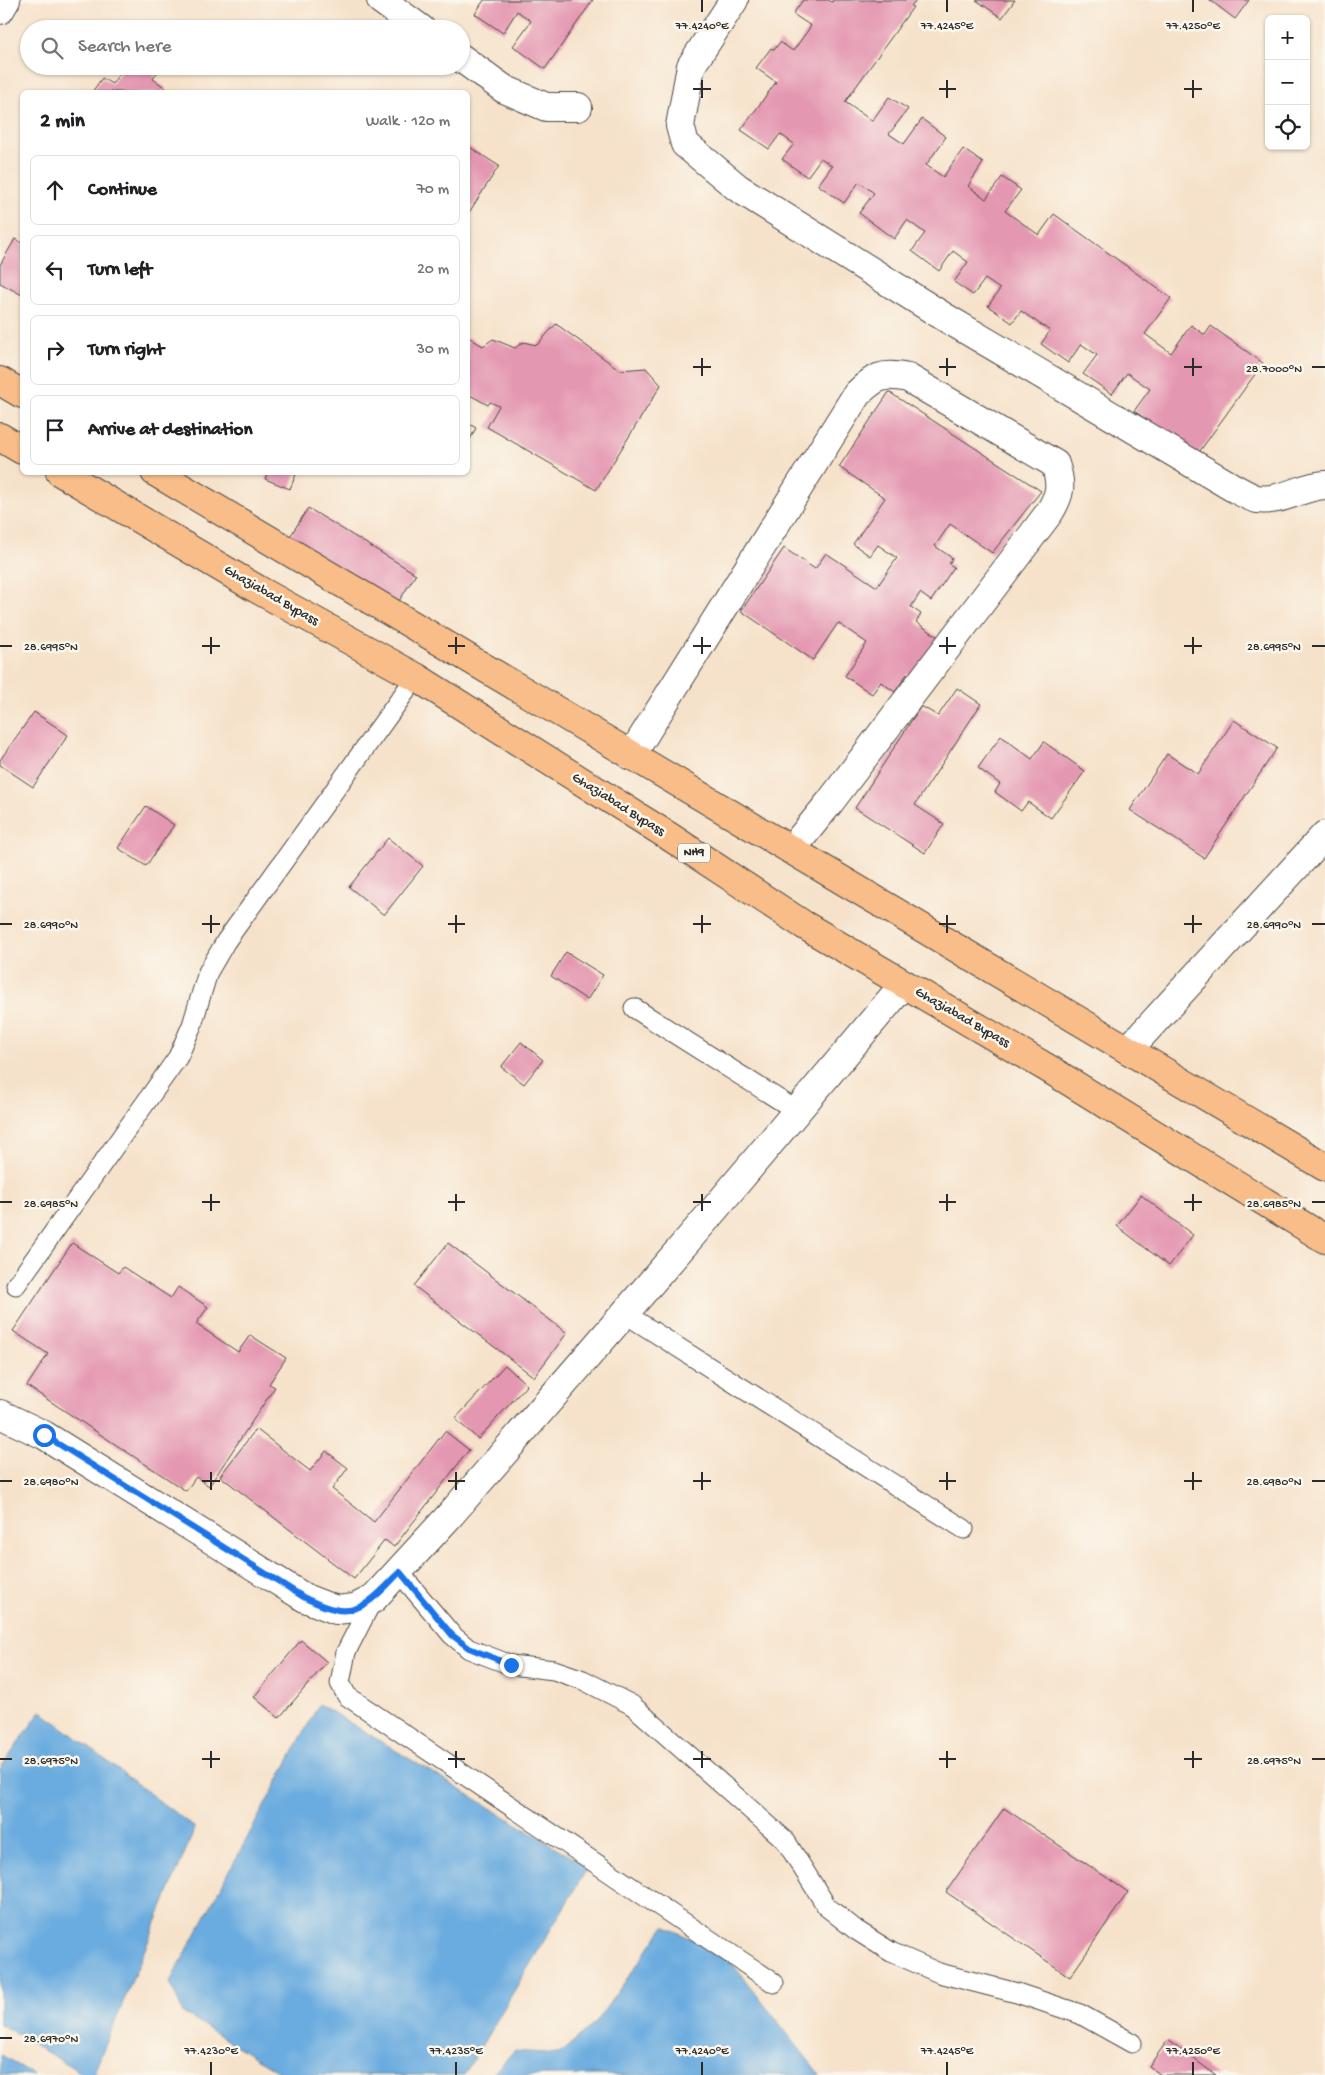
<!DOCTYPE html>
<html lang="en">
<head>
<meta charset="utf-8">
<style>
  body { margin:0; font-family:"Gochi Hand",sans-serif; background:#f2f2f2; color:#202124 }
  .controls { position:absolute; right:15px; top:15px; display:grid; overflow:hidden; border-radius:8px; box-shadow:0 1px 4px #0004 }
  .controls button { width:45px; height:45px; display:grid; place-items:center; padding:0; border:0; border-bottom:1px solid #e0e0e0; background:#fff; color:#202124; font:25px sans-serif }
  .stop { position:absolute; width:15px; height:15px; margin:-11px; border:4px solid #1a73e8; border-radius:50%; background:#fff }
  .stop.end { background:#1a73e8; border-color:#fff; box-shadow:0 1px 5px #0008 }
  .list { margin:0; padding:0; list-style:none }
  h2 { display:flex; justify-content:space-between; align-items:center; height:65px; margin:0; padding:0 20px; font-size:21px }
  h2 small { font-size:16px; font-weight:400; color:#757577 }
  .list li { display:grid; grid-template-columns:32px 1fr auto; gap:15px; align-items:center; box-sizing:border-box; height:70px; margin:0 10px 10px; padding:0 10px; border:1px solid #e0e0e0; border-radius:8px }
  .list b { display:block; font-size:19px; white-space:nowrap }
  .list em { font-size:16px; font-style:normal; color:#757577 }
  .icon { flex:none; width:28px; height:28px; fill:none; stroke:currentColor; stroke-width:2; stroke-linecap:round; stroke-linejoin:round }
  .map { position:relative; flex:none; width:1325px; height:2075px; overflow:hidden }
  .search { position:absolute; background:#fff; box-shadow:0 1px 4px #0004; left:20px; top:20px; width:450px; height:55px; display:flex; align-items:center; gap:12px; box-sizing:border-box; padding:0 18px; border-radius:28px; color:#757577; font-size:19px }
  .panel { position:absolute; background:#fff; box-shadow:0 1px 4px #0004; left:20px; top:90px; width:450px; height:385px; border-radius:8px }
  .map>svg:first-child { display:block }
</style>
</head>
<body>
<div class="map">
<svg width="1325" height="2075" viewBox="0 0 1325 2075">
  <rect width="100%" height="100%" fill="#fbf7ec"/>
  <filter id="ink" filterUnits="userSpaceOnUse"><feTurbulence type="fractalNoise" baseFrequency=".02" numOctaves="2"/><feDisplacementMap in="SourceGraphic" scale="10" xChannelSelector="R" yChannelSelector="G"/><feConvolveMatrix kernelMatrix="1 2 1 2 8 2 1 2 1" color-interpolation-filters="sRGB"/></filter>
  <filter id="wash" filterUnits="userSpaceOnUse"><feTurbulence type="fractalNoise" baseFrequency=".0096" numOctaves="4" result="noise"/><feDisplacementMap in="SourceGraphic" scale="20" xChannelSelector="R" yChannelSelector="G"/><feGaussianBlur stdDeviation="1.12" result="paint"/><feColorMatrix in="noise" values="0 0 0 0 0 0 0 0 0 0 0 0 0 0 0 0 0 1.4 0 .05"/><feComposite in="paint" operator="in"/></filter>
  <g filter="url(#wash)">
    <rect width="100%" height="100%" fill="#f6e2ca"/>
    <path fill="#6bacdf" stroke="#4b6c85" d="M319,1704L588,1867L464,2075H283L183,2013L170,1982Z
      M41,1711L195,1828L93,2075H85L0,2024V1769Z
      M665,1926L726,1956L820,2075H492L514,2051L559,2054L595,2023Z
      M0,2054L34,2075H0Z"/>
    <g id="blocks">
      <path fill="#e497b1" d="M484,0H593L545,69L513,46L531,21L517,11L503,33L475,14Z
        M803,0H828L832,2L833,0H916L911,6L913,7L845,102L872,121L889,97L908,109L889,134L904,144L922,119L946,137L926,165L943,177L963,149L983,163L968,186L986,199L1002,177L1021,190L1005,211L1039,235L1054,214L1171,298L1145,334L1171,353L1191,325L1205,335L1211,326L1263,363L1197,455L1134,411L1150,389L1127,373L1112,394L1083,374L1097,355L1081,344L1068,363L1041,344L1050,331L1021,311L1012,323L988,306L1000,289L985,279L973,295L954,282L968,262L953,251L939,271L912,251L925,233L907,220L894,239L859,213L874,193L859,182L844,203L818,185L832,166L821,158L807,177L782,159L794,144L780,134L769,149L741,130L776,82L756,68L771,48L774,50L780,42L793,51L811,26L793,14Z
        M976,0H1015L1002,18Z
        M1210,0H1249L1235,19Z
        M125,66H150L158,71L153,79L166,88L163,92H92L102,78L112,84Z
        M468,146L499,166L468,214Z
        M15,239L22,243V295L0,283V265Z
        M556,324L620,370L646,368L661,385L596,490L487,427L499,406L490,402L488,405L468,394V337L483,346L493,339L515,348L523,342L537,345Z
        M889,392L1041,491L992,553L950,524L935,546L952,558L949,564L954,567L931,601L920,593L911,607L921,614L916,622L944,641L916,680L907,674L895,692L881,682L872,694L845,676L867,643L838,623L813,660L741,611L784,548L815,569L826,553L877,587L897,558L878,545L870,556L853,544L885,498L839,467Z
        M468,423L476,428L468,443Z
        M268,472H297L290,489L265,479Z
        M308,508L416,574L394,609L286,543Z
        M957,688L981,704L915,805L944,824L925,853L855,808L921,706L938,716Z
        M34,712L68,735L33,787L0,765V760Z
        M1234,720L1277,748L1204,858L1130,810L1167,754L1198,774Z
        M1001,736L1032,759L1044,742L1085,771L1051,818L1028,802L1021,811L995,792L1000,784L978,768Z
        M146,806L174,825L146,866L118,848Z
        M388,838L423,866L384,915L349,887Z
        M566,952L603,975L587,1000L551,976Z
        M521,1042L543,1060L524,1084L501,1067Z
        M1141,1195L1193,1235L1169,1266L1117,1226Z
        M72,1243L118,1273L123,1267L171,1298L178,1287L208,1307L196,1324L238,1352L250,1335L286,1358L269,1384L275,1387L209,1486L196,1477L186,1491L27,1386L48,1354L13,1331Z
        M448,1243L567,1333L534,1377L414,1286Z
        M505,1365L527,1385L478,1439L455,1419Z
        M256,1429L310,1471L326,1451L348,1468L332,1489L374,1522L445,1431L469,1450L394,1547L385,1540L354,1579L220,1476Z
        M301,1640L327,1662L279,1718L254,1697Z
        M1004,1808L1128,1892L1070,1977L946,1892Z
        M1168,2040L1216,2075H1161L1149,2066Z"/>
    </g>
  </g>
  <g filter="url(#ink)">
    <use href="#blocks" fill-opacity="0" stroke="#494643" stroke-width="1"/>
    <g fill="none" stroke-linecap="round" stroke-linejoin="round">
      <defs>
        <path id="service" d="M634,1008L797,1111
          M16,1285L178,1057L192,1025L208,972L226,941L416,677
          M624,1313L964,1529
          M399,1572L452,1635L469,1649L511,1665L554,1670L583,1680L632,1705L785,1840L827,1907L856,1930L891,1952L939,1973L1017,1993L1080,2014L1132,2043
          M373,1599L346,1652L340,1683L347,1696L774,1983"/>
        <path id="minor" d="M381,0L421,29
          M734,0L691,66L680,126L685,144L738,188L946,318L1232,487C1240,491 1249,497 1257,499C1280,503 1302,486 1325,485
          M0,10L6,0
          M461,58L504,89L546,107H578
          M631,756L857,394C875,377 882,372 908,378L1055,464C1062,485 1061,494 1049,513L830,802L791,850
          M1128,1050L1325,835
          M0,1414L44,1435L305,1598L336,1610L355,1608L373,1599L451,1514L707,1218L904,984"/>
        <path id="trunk" d="M0,381L22,394
          M0,437L22,450
          M60,472L257,589L416,677L670,837L804,925L1049,1069L1325,1239
          M155,472L1325,1167"/>
      </defs>
      <use href="#service" stroke="#494643" stroke-width="21"/>
      <use href="#minor" stroke="#494643" stroke-width="30"/>
      <use href="#trunk" stroke="#494643" stroke-width="30"/>
      <use href="#service" stroke="#fff" stroke-width="19"/>
      <use href="#minor" stroke="#fff" stroke-width="28"/>
      <use href="#trunk" stroke="#f8bd89" stroke-width="28"/>
    </g>
  </g>
  <g fill="none" stroke-linecap="round" stroke-linejoin="round" filter="url(#ink)">
    <path stroke="#1a73e8" stroke-width="6" d="M44,1435L305,1598C314,1602 324,1607 334,1609C362,1617 383,1589 400,1572L452,1635L469,1648L511,1665"/>
  </g>
  <path fill="none" stroke="#2b2b2b" stroke-width="2" d="M702,0V12M947,0V12M1193,0V12M702,80V98M947,80V98M1193,80V98M693,89H711M939,89H956M1184,89H1202M702,358V376M947,358V376M1193,358V376M693,367H711M939,367H956M1184,367H1202M1312,367H1325M211,637V654M456,637V654M702,637V654M947,637V654M1193,637V654M0,646H12M202,646H220M448,646H465M693,646H711M939,646H956M1184,646H1202M1312,646H1325M211,915V933M456,915V933M702,915V933M947,915V933M1193,915V933M0,924H12M202,924H220M448,924H465M693,924H711M939,924H956M1184,924H1202M1312,924H1325M211,1194V1211M456,1194V1211M702,1194V1211M947,1194V1211M1193,1194V1211M0,1202H12M202,1202H220M448,1202H465M693,1202H711M939,1202H956M1184,1202H1202M1312,1202H1325M211,1472V1490M456,1472V1490M702,1472V1490M947,1472V1490M1193,1472V1490M0,1481H12M202,1481H220M448,1481H465M693,1481H711M939,1481H956M1184,1481H1202M1312,1481H1325M211,1751V1768M456,1751V1768M702,1751V1768M947,1751V1768M1193,1751V1768M0,1759H12M202,1759H220M448,1759H465M693,1759H711M939,1759H956M1184,1759H1202M1312,1759H1325M0,2038H12M211,2062V2075M456,2062V2075M702,2062V2075M947,2062V2075M1193,2062V2075"/>
  <g text-anchor="middle" dominant-baseline="central" stroke-width="5" stroke-linejoin="round" paint-order="stroke">
    <rect fill="#fbf7ec" stroke="#696865" stroke-width="1" x="678" y="843.5" width="32" height="19" rx="4"/>
    <g font-size="12" font-weight="bold" fill="#2b2b2b">
      <text x="694" y="853">NH9</text>
    </g>
    <g font-size="14" fill="#2b2b2b" stroke="#fbf7ec">
      <text transform="translate(271 596) rotate(30)">Ghaziabad Bypass</text>
      <text transform="translate(618 805) rotate(32)">Ghaziabad Bypass</text>
      <text transform="translate(962 1018) rotate(30)">Ghaziabad Bypass</text>
    </g>
  </g>
  <g font-size="12" text-anchor="middle" fill="#2b2b2b" stroke="#fbf7ec" stroke-width="5" stroke-linejoin="round" paint-order="stroke">
    <text x="702" y="29">77.4240°E</text>
    <text x="947" y="29">77.4245°E</text>
    <text x="1193" y="29">77.4250°E</text>
    <text x="1274" y="372">28.7000°N</text>
    <text x="51" y="650">28.6995°N</text>
    <text x="1274" y="650">28.6995°N</text>
    <text x="51" y="928">28.6990°N</text>
    <text x="1274" y="928">28.6990°N</text>
    <text x="51" y="1207">28.6985°N</text>
    <text x="1274" y="1207">28.6985°N</text>
    <text x="51" y="1485">28.6980°N</text>
    <text x="1274" y="1485">28.6980°N</text>
    <text x="51" y="1764">28.6975°N</text>
    <text x="1274" y="1764">28.6975°N</text>
    <text x="51" y="2042">28.6970°N</text>
    <text x="211" y="2054">77.4230°E</text>
    <text x="456" y="2054">77.4235°E</text>
    <text x="702" y="2054">77.4240°E</text>
    <text x="947" y="2054">77.4245°E</text>
    <text x="1193" y="2054">77.4250°E</text>
  </g>
</svg>
<div class="controls">
<button>+</button>
<button>−</button>
<button><svg class="icon" aria-label="locate" viewBox="0 0 24 24"><circle cx="12" cy="12" r="6"/><path d="M12 2v4M12 18v4M2 12h4M18 12h4"/></svg></button>
</div>
<div class="stop" style="left:44px;top:1435px"></div>
<div class="stop end" style="left:511px;top:1665px"></div>
<div class="search"><svg class="icon" aria-label="search" viewBox="0 0 24 24"><circle cx="10" cy="10" r="6"/><path d="M15 15l6 6"/></svg>Search here</div>
<section class="panel">
<h2>2 min<small>Walk · 120 m</small></h2>
<ul class="list">
<li><svg class="icon" aria-label="ahead" viewBox="0 0 24 24"><path d="M12 20V5M6 11l6-6 6 6"/></svg><div><b>Continue</b></div><em>70 m</em></li>
<li><svg class="icon" aria-label="left" viewBox="0 0 24 24"><path d="M17 20v-9H6M10 6l-5 5 5 5"/></svg><div><b>Turn left</b></div><em>20 m</em></li>
<li><svg class="icon" aria-label="right" viewBox="0 0 24 24"><path d="M7 20v-9h11M14 6l5 5-5 5"/></svg><div><b>Turn right</b></div><em>30 m</em></li>
<li><svg class="icon" aria-label="arrive" viewBox="0 0 24 24"><path d="M6 21V4h12l-3 4 3 4H6"/></svg><div><b>Arrive at destination</b></div></li>
</ul>
</section>
</div>
</body>
</html>
